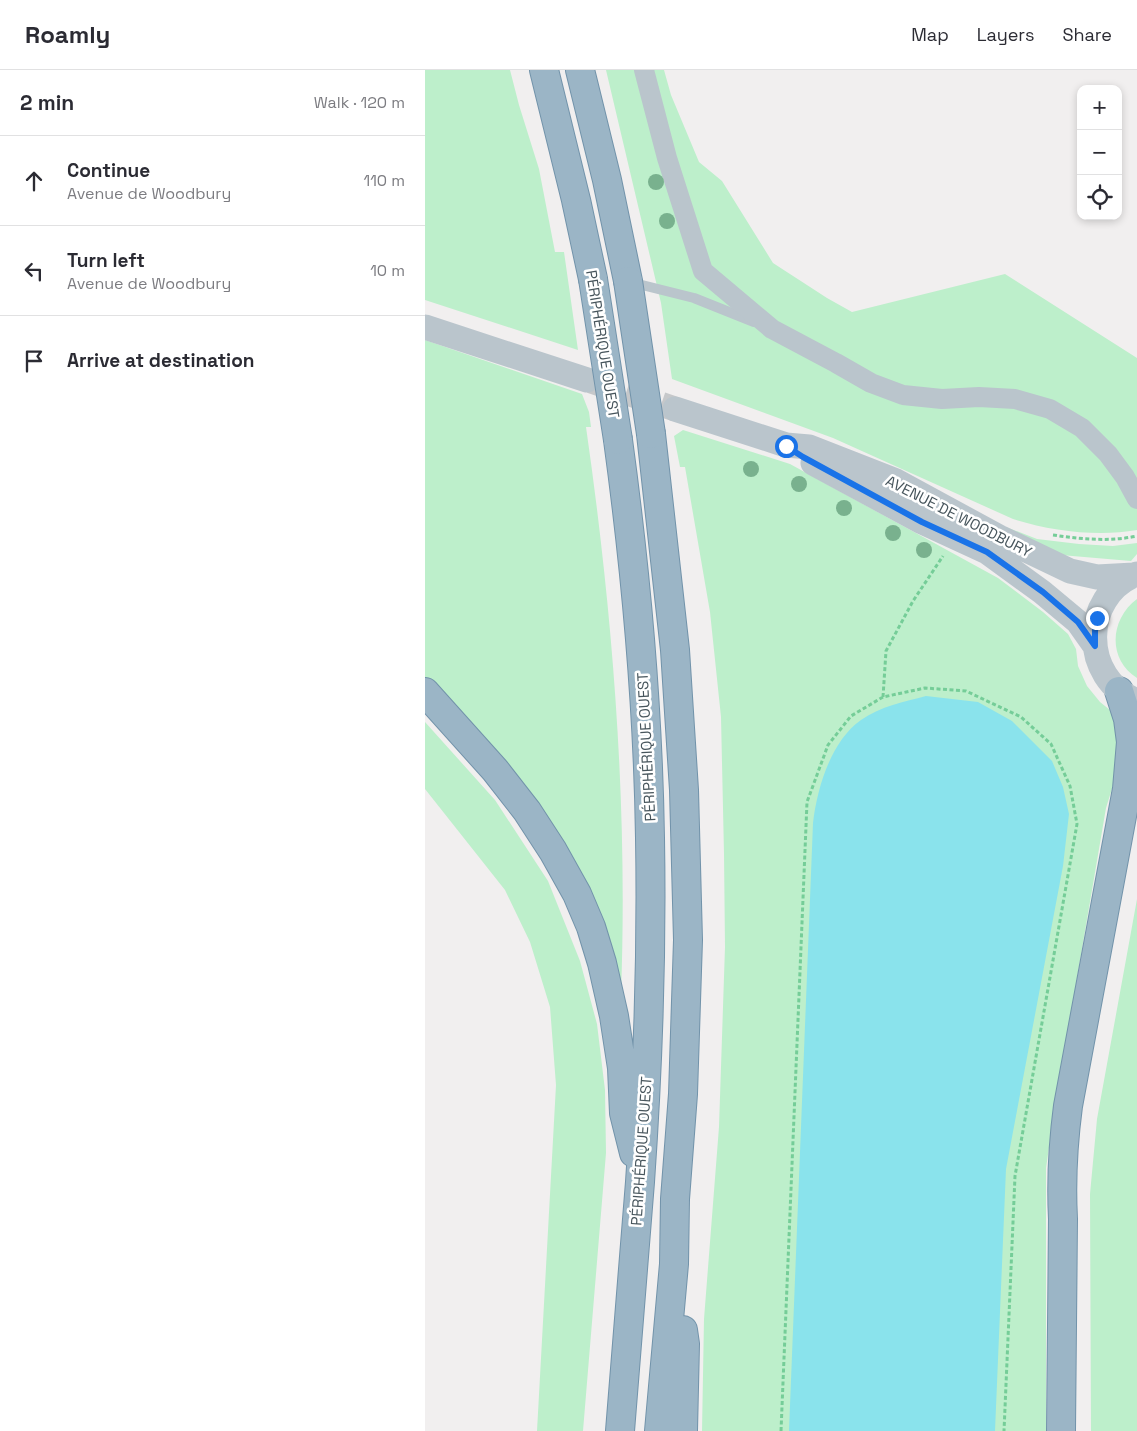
<!DOCTYPE html>
<html lang="en">
<head>
<meta charset="utf-8">
<style>
  body { margin:0; font-family:"Space Grotesk",sans-serif; background:#f2f2f3; color:#2b2b33 }
  .controls { position:absolute; right:15px; top:15px; display:grid; overflow:hidden; border-radius:10px; box-shadow:0 2px 8px #0003 }
  .controls button { width:45px; height:45px; display:grid; place-items:center; padding:0; border:0; border-bottom:1px solid #e1e1e2; background:#fff; color:#2b2b33; font:25px sans-serif }
  .stop { position:absolute; width:15px; height:15px; margin:-11px; border:4px solid #1a73e8; border-radius:50%; background:#fff }
  .stop.end { background:#1a73e8; border-color:#fff; box-shadow:0 1px 5px #0008 }
  .list { margin:0; padding:0; list-style:none }
  h2 { display:flex; justify-content:space-between; align-items:center; height:65px; margin:0; padding:0 20px; font-size:21px }
  h2 small { font-size:16px; font-weight:400; color:#7c7c81 }
  .list li { display:grid; grid-template-columns:32px 1fr auto; gap:15px; align-items:center; box-sizing:border-box; height:90px; padding:0 20px; border-top:1px solid #e1e1e2 }
  .list b { display:block; font-size:19px; white-space:nowrap }
  .list p { margin:0; font-size:16px; white-space:nowrap; color:#7c7c81 }
  .list em { font-size:16px; font-style:normal; color:#7c7c81 }
  .icon { flex:none; width:28px; height:28px; fill:none; stroke:currentColor; stroke-width:2; stroke-linecap:round; stroke-linejoin:round }
  .map { position:relative; flex:none; width:712px; height:1361px; overflow:hidden }
  header { display:flex; align-items:center; gap:30px; box-sizing:border-box; height:70px; padding:0 25px; background:#fff; border-bottom:1px solid #e1e1e2 }
  header strong { font-size:24px }
  nav { display:flex; gap:28px; margin-inline-start:auto; font-size:18px }
  main { display:flex }
  aside { flex:1; background:#fff }
  .map>svg:first-child { display:block }
</style>
</head>
<body>
<header>
<strong>Roamly</strong>
<nav><a>Map</a><a>Layers</a><a>Share</a></nav>
</header>
<main>
<aside>
<h2>2 min<small>Walk · 120 m</small></h2>
<ul class="list">
<li><svg class="icon" aria-label="ahead" viewBox="0 0 24 24"><path d="M12 20V5M6 11l6-6 6 6"/></svg><div><b>Continue</b><p>Avenue de Woodbury</p></div><em>110 m</em></li>
<li><svg class="icon" aria-label="left" viewBox="0 0 24 24"><path d="M17 20v-9H6M10 6l-5 5 5 5"/></svg><div><b>Turn left</b><p>Avenue de Woodbury</p></div><em>10 m</em></li>
<li><svg class="icon" aria-label="arrive" viewBox="0 0 24 24"><path d="M6 21V4h12l-3 4 3 4H6"/></svg><div><b>Arrive at destination</b></div></li>
</ul>
</aside>
<div class="map">
<svg width="712" height="1361" viewBox="0 0 712 1361">
  <rect width="100%" height="100%" fill="#f1efef"/>
  <path fill="#bdefcb" d="M0,0H85L94,35L114,99L130,182H139L153,280L0,230Z
    M181,0H239L246,25L274,92L297,111L348,193L402,228L427,242L580,204L712,288V460C673,467 626,461 588,449L408,368L247,309L236,233Z
    M0,270L157,324L164,342L166,357H161C188,545 203,735 196,924L169,850L0,612Z
    M258,360L365,394L573,508L618,542L643,564L651,579L653,596L662,616L675,632L685,640L691,648L694,696L681,738L630,1037L621,1098V1361H277L279,1249L294,1057L300,877L299,784L296,647L285,542L260,397H255L249,366Z
    M581,457L612,469L654,474L688,476L712,473V484L706,491L624,484Z
    M712,529V608C682,589 685,549 712,529Z
    M0,652L70,730L123,811L155,891L172,954L180,1020L181,1083L158,1361H112L131,1015L125,937L105,872L80,820L0,719Z
    M712,829V1361H666L665,1124L672,1049Z"/>
  <path fill="#8ae3ec" d="M501,626L553,632L587,651L627,691L638,717L644,744L638,796L581,1099L570,1361H364L388,753C392,718 406,671 436,650C456,636 479,632 501,626Z"/>
  <g fill="none" stroke-linecap="round" stroke-linejoin="round">
    <path stroke="#c6c8ca" stroke-width="25" stroke-dasharray="25 12" stroke-linecap="butt" d="M166,311L250,339"/>
    <defs>
      <path id="trunk" d="M119,0L151,130L168,209
        M155,0L182,110L203,211
        M226,364L250,580L259,720L263,870L258,1024L250,1129L249,1194L234,1361
        M193,370C211,502 223,635 225,768C227,883 223,998 215,1112C209,1195 202,1278 195,1361
        M0,622L70,700L102,741L128,781L152,824L166,857L177,893L189,946L197,998L199,1043L209,1083
        M258,1361L260,1274L258,1260
        M636,1361L638,1149C636,1111 638,1074 643,1036L702,719L706,672L703,649L694,621"/>
    </defs>
    <use href="#trunk" stroke="#7293aa" stroke-width="30"/>
    <path stroke="#75cd98" stroke-width="3" stroke-dasharray="4 2.5" stroke-linecap="butt" d="M628,465C656,469 684,472 712,466
      M458,627L461,581L488,531L518,486
      M356,1361L382,732L403,675L426,646L458,627L500,618L541,621L596,647L626,674L645,716L652,754L590,1106L579,1361"/>
    <path stroke="#bac5cc" stroke-width="10" d="M205,212L269,228L329,252"/>
    <path stroke="#bac5cc" stroke-width="20" d="M219,0L242,88L278,201L347,259L411,293L446,313L478,325L517,329L554,327L590,329L625,339L657,358L683,384L700,407L712,429"/>
    <path stroke="#bac5cc" stroke-width="25" d="M0,257L162,310
      M250,339L361,375L384,377L471,411L574,467L645,501L672,507L709,505
      M388,393L497,452L562,482L617,522L653,552L670,576
      M712,504C655,526 656,609 712,631"/>
    <use href="#trunk" stroke="#9bb5c6" stroke-width="28"/>
    <defs>
      <path id="trunk-bridge" d="M168,209L193,370
        M203,211L226,364"/>
    </defs>
    <use href="#trunk-bridge" stroke="#7293aa" stroke-width="30" stroke-linecap="butt"/>
    <use href="#trunk-bridge" stroke="#9bb5c6" stroke-width="28"/>
  </g>
  <g fill="#79b18e">
    <circle cx="231" cy="112" r="8"/>
    <circle cx="242" cy="151" r="8"/>
    <circle cx="326" cy="399" r="8"/>
    <circle cx="374" cy="414" r="8"/>
    <circle cx="419" cy="438" r="8"/>
    <circle cx="468" cy="463" r="8"/>
    <circle cx="499" cy="480" r="8"/>
  </g>
  <g fill="none" stroke-linecap="round" stroke-linejoin="round">
    <path stroke="#1a73e8" stroke-width="6" d="M361,376L378,387L497,452L562,482L618,522L653,552L670,576V561L672,548"/>
  </g>
  <g text-anchor="middle" dominant-baseline="central" stroke-width="5" stroke-linejoin="round" paint-order="stroke">
    <g font-size="15" fill="#47555c" stroke="#fff">
      <text transform="translate(178 274) rotate(81)">PÉRIPHÉRIQUE OUEST</text>
      <text transform="translate(534 446) rotate(27)">AVENUE DE WOODBURY</text>
      <text transform="translate(221 677) rotate(-93)">PÉRIPHÉRIQUE OUEST</text>
      <text transform="translate(216 1081) rotate(-86)">PÉRIPHÉRIQUE OUEST</text>
    </g>
  </g>
</svg>
<div class="controls">
<button>+</button>
<button>−</button>
<button><svg class="icon" aria-label="locate" viewBox="0 0 24 24"><circle cx="12" cy="12" r="6"/><path d="M12 2v4M12 18v4M2 12h4M18 12h4"/></svg></button>
</div>
<div class="stop" style="left:361px;top:376px"></div>
<div class="stop end" style="left:672px;top:548px"></div>
</div>
</main>
</body>
</html>
